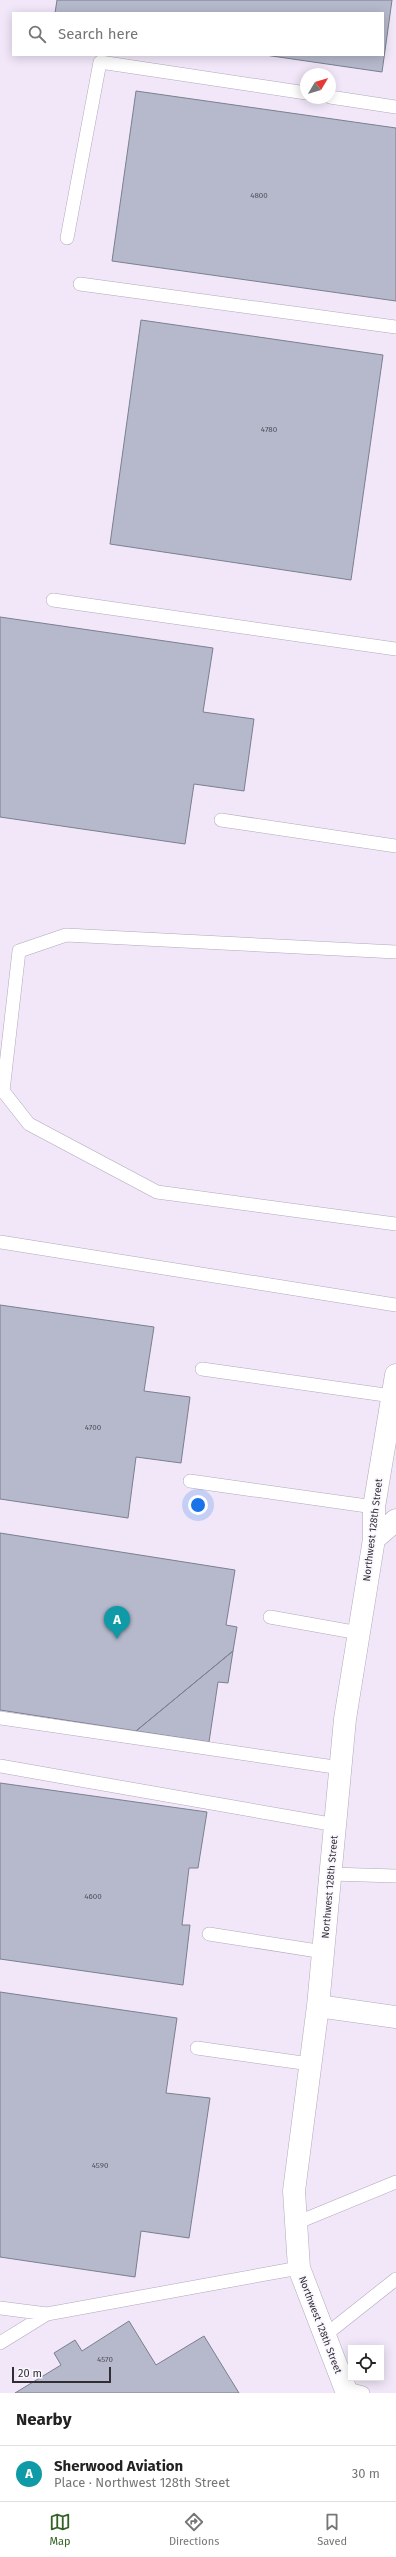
<!DOCTYPE html>
<html lang="en">
<head>
<meta charset="utf-8">
<style>
  body { margin:0; font-family:"Fira Sans",sans-serif; background:#f2f2f2; color:#222 }
  .controls { position:absolute; right:12px; bottom:12px; display:grid; overflow:hidden; border-radius:0px; box-shadow:0 2px 10px #0003 }
  .controls button { width:36px; height:36px; display:grid; place-items:center; padding:0; border:0; border-bottom:1px solid #e0e0e0; background:#fff; color:#222; font:20px sans-serif }
  .compass { position:absolute; left:300px; top:68px; width:36px; height:36px; border-radius:50%; background:#fff; box-shadow:0 2px 10px #0003; rotate:52deg }
  .scale { position:absolute; left:12px; bottom:10px; width:99px; box-sizing:border-box; padding-left:4px; border:2px solid #312d34; border-top:0; font-size:11px; line-height:14px; white-space:nowrap; color:#312d34; -webkit-text-stroke:3px #fbf7fe; paint-order:stroke }
  .you { position:absolute; left:198px; top:1505px; width:14px; height:14px; margin:-10px; border:3px solid #fff; border-radius:50%; background:#1a73e8; box-shadow:0 0 0 6px #1a73e833 }
  .badge { display:grid; place-items:center; width:26px; height:26px; border-radius:50%; background:#336324; color:#fff; font-size:13px; font-weight:700 }
  .pin { position:absolute; translate:-50% -33px; filter:drop-shadow(0 1px 2px #0008) }
  .pin::after { content:''; position:absolute; top:21px; width:14px; height:12px; background:inherit; clip-path:polygon(0 0,100% 0,50% 100%) }
  .list { margin:0; padding:0; list-style:none }
  h2 { display:flex; justify-content:space-between; align-items:center; height:52px; margin:0; padding:0 16px; font-size:17px }
  h2 small { font-size:13px; font-weight:400; color:#767676 }
  .list li { display:grid; grid-template-columns:26px 1fr auto; gap:12px; align-items:center; box-sizing:border-box; height:56px; padding:0 16px; border-top:1px solid #e0e0e0 }
  .list b { display:block; font-size:15px; white-space:nowrap }
  .list p { margin:0; font-size:13px; white-space:nowrap; color:#767676 }
  .list em { font-size:13px; font-style:normal; color:#767676 }
  .icon { flex:none; width:22px; height:22px; fill:none; stroke:currentColor; stroke-width:2; stroke-linecap:round; stroke-linejoin:round }
  .map { position:relative; flex:none; width:396px; height:2393px; overflow:hidden }
  .search { position:absolute; background:#fff; box-shadow:0 2px 10px #0003; left:12px; right:12px; top:12px; height:44px; display:flex; align-items:center; gap:10px; box-sizing:border-box; padding:0 14px; border-radius:0px; color:#767676; font-size:15px }
  .sheet { height:108px; background:#fff }
  nav { display:flex; justify-content:space-around; align-items:center; box-sizing:border-box; height:56px; border-top:1px solid #e0e0e0; background:#fff; font-size:11px; color:#767676 }
  nav a { display:grid; justify-items:center; gap:2px }
  nav .on { color:#336324 }
  .map>svg:first-child { display:block }
</style>
</head>
<body>
<div class="map">
<svg width="396" height="2393" viewBox="0 0 396 2393">
  <rect width="100%" height="100%" fill="#f1e7f9"/>
  <path fill="#b5b9cb" stroke="#7b7f8f" d="M57,0H392L382,72L265,55H383V13H55Z
    M136,91L396,128V301L112,261Z
    M141,320L383,355L351,580L110,544Z
    M0,617L213,648L203,712L254,719L244,791L194,784L185,844L0,817Z
    M0,1305L154,1327L144,1391L190,1397L181,1463L136,1457L128,1518L0,1499Z
    M0,1533L235,1570L226,1625L237,1627L233,1651L136,1731L0,1710Z
    M233,1651L228,1683L218,1682L209,1742L136,1731Z
    M0,1783L207,1812L198,1868H189L182,1925H190L183,1985L0,1959Z
    M0,1992L177,2018L166,2093L210,2098L189,2238L141,2231L135,2277L0,2257Z
    M129,2321L156,2365L204,2336L239,2393H15L61,2365L54,2353L75,2340L82,2351Z"/>
  <g fill="none" stroke-linecap="round" stroke-linejoin="round">
    <defs>
      <path id="lane" d="M330,97L396,107
        M67,238L100,62L306,93
        M80,284L396,327
        M53,600L396,649
        M221,820L396,846
        M396,952L66,935L19,951L3,1091L29,1124L157,1192L396,1224
        M0,1242L396,1305
        M202,1369L392,1396
        M190,1481L374,1507
        M270,1617L359,1633
        M0,1718L341,1768
        M0,1766L336,1825
        M331,1874L396,1876
        M209,1934L324,1952
        M197,2048L310,2064
        M296,2223L396,2182
        M0,2308L47,2314L299,2268
        M324,2336L396,2279
        M0,2343L47,2314
        M345,2388L363,2393"/>
      <path id="street" d="M374,1539L396,1520
        M318,2006L396,2017
        M347,2393L299,2268L294,2191L318,2006L345,1719L374,1539V1507L396,1375"/>
    </defs>
    <use href="#lane" stroke="#b1a8b9" stroke-width="14"/>
    <use href="#street" stroke="#b1a8b9" stroke-width="23"/>
    <use href="#lane" stroke="#fff" stroke-width="13"/>
    <use href="#street" stroke="#fff" stroke-width="22"/>
  </g>
  <g text-anchor="middle" dominant-baseline="central" stroke-width="3.5" stroke-linejoin="round" paint-order="stroke">
    <g font-size="8" fill="#52505a">
      <text x="259" y="195">4800</text>
      <text x="269" y="429">4780</text>
      <text x="93" y="1427">4700</text>
      <text x="93" y="1896">4600</text>
      <text x="100" y="2165">4590</text>
      <text x="105" y="2359">4570</text>
    </g>
    <g font-size="10" fill="#312d34" stroke="#fbf7fe">
      <text transform="translate(373 1530) rotate(-83)">Northwest 128th Street</text>
      <text transform="translate(330 1887) rotate(-85)">Northwest 128th Street</text>
      <text transform="translate(320 2325) rotate(69)">Northwest 128th Street</text>
    </g>
  </g>
</svg>
<div class="controls">
<button><svg class="icon" aria-label="locate" viewBox="0 0 24 24"><circle cx="12" cy="12" r="6"/><path d="M12 2v4M12 18v4M2 12h4M18 12h4"/></svg></button>
</div>
<svg class="compass" viewBox="-18 -18 36 36"><path d="M0-13l5 13h-10z" fill="#e53935"/><path d="M0 13l5-13h-10z" fill="#767676"/></svg>
<div class="scale">20 m</div>
<div class="you"></div>
<div class="pin badge" style="left:117px;top:1639px;background:#0f9aa8">A</div>
<div class="search"><svg class="icon" aria-label="search" viewBox="0 0 24 24"><circle cx="10" cy="10" r="6"/><path d="M15 15l6 6"/></svg>Search here</div>
</div>
<section class="sheet">
<h2>Nearby<small></small></h2>
<ul class="list">
<li><span class="badge" style="background:#0f9aa8">A</span><div><b>Sherwood Aviation</b><p>Place · Northwest 128th Street</p></div><em>30 m</em></li>
</ul>
</section>
<nav>
<a class="on"><svg class="icon" aria-label="map" viewBox="0 0 24 24"><path d="M3 6l6-2 6 2 6-2v14l-6 2-6-2-6 2zM9 4v14M15 6v14"/></svg>Map</a>
<a><svg class="icon" aria-label="directions" viewBox="0 0 24 24"><path d="M12 3l9 9-9 9-9-9zM9 14v-3h6M13 9l2 2-2 2"/></svg>Directions</a>
<a><svg class="icon" aria-label="saved" viewBox="0 0 24 24"><path d="M7 4h10v16l-5-4-5 4z"/></svg>Saved</a>
</nav>
</body>
</html>
